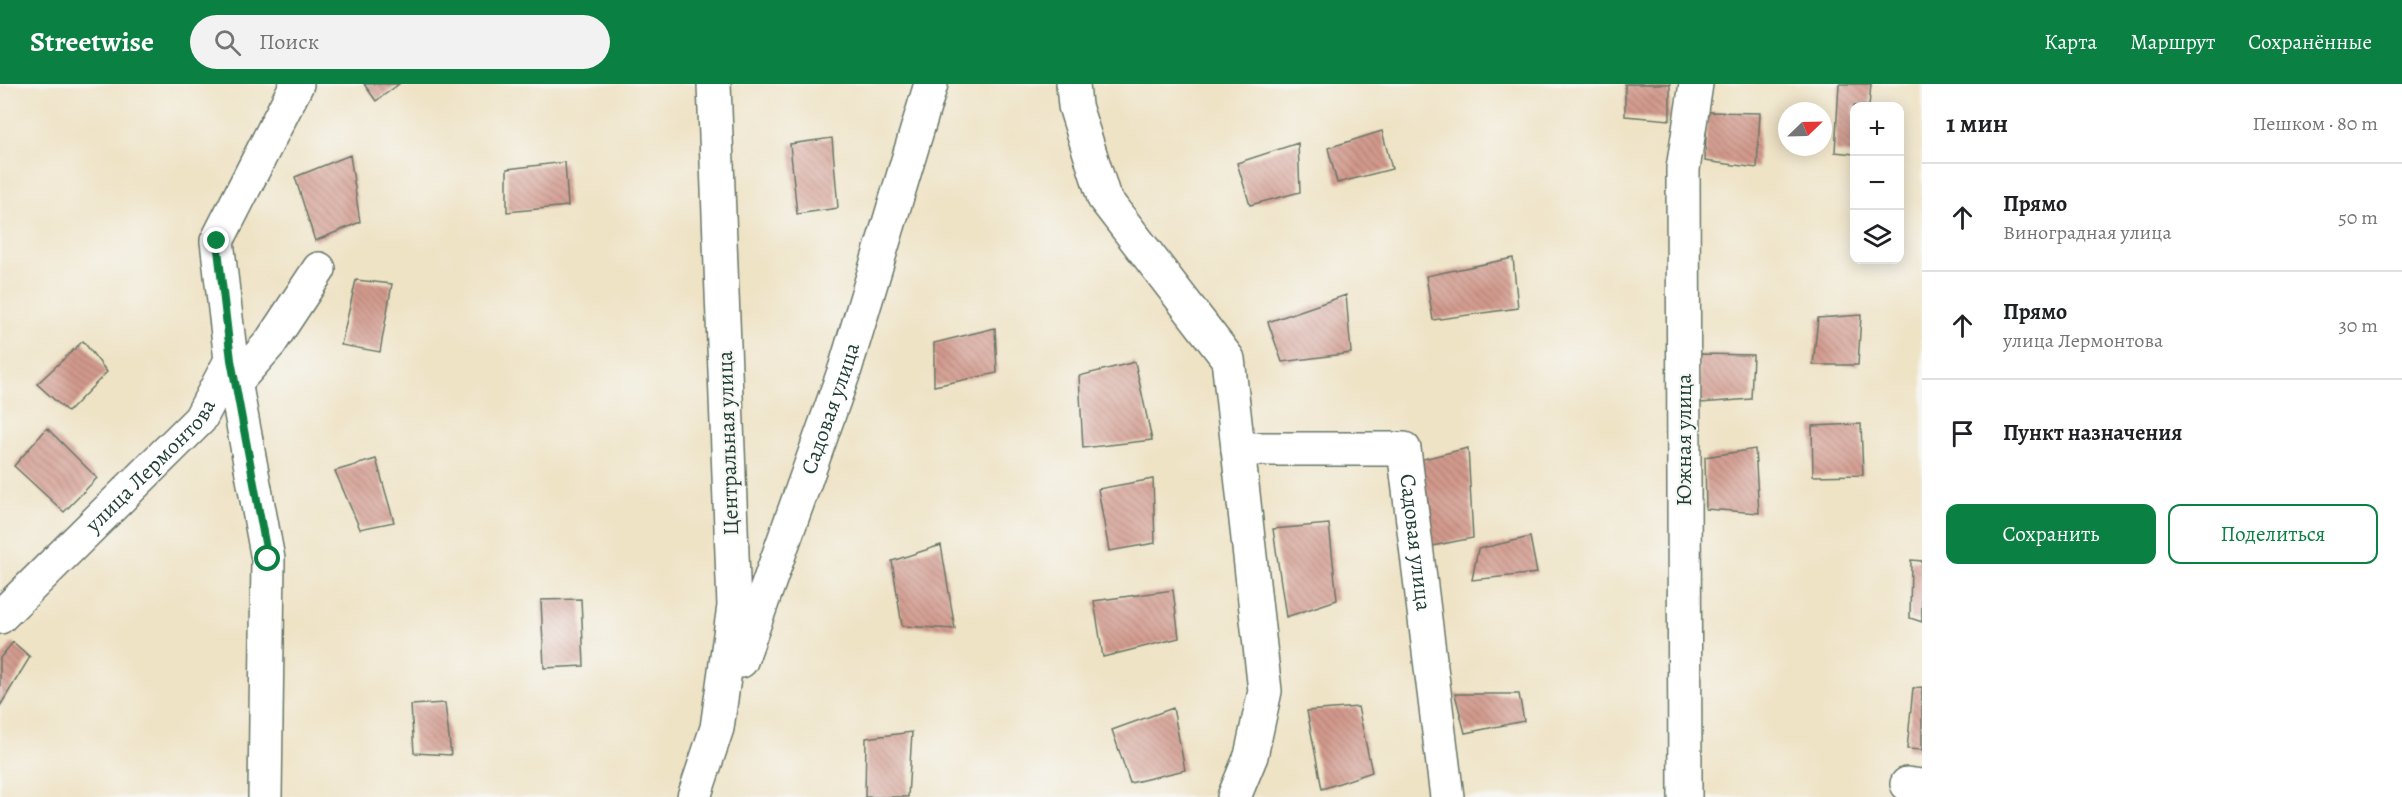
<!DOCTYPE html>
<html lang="ru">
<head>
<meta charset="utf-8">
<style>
  body { margin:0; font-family:Alegreya,serif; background:#f2f2f2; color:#202124 }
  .controls { position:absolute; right:18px; top:18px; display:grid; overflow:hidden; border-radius:12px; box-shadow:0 3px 15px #0003 }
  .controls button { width:54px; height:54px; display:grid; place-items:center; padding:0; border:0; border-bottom:2px solid #e0e0e0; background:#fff; color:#202124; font:30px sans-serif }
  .compass { position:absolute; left:1778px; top:18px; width:54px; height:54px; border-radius:50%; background:#fff; box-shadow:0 3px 15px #0003; rotate:67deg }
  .stop { position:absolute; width:18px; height:18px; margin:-14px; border:4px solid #0b8043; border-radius:50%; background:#fff }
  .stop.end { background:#0b8043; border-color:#fff; box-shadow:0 2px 6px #0008 }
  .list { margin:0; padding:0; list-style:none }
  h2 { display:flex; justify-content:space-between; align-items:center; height:78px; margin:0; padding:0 24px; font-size:26px }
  h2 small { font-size:20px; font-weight:400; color:#757577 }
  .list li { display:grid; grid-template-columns:39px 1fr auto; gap:18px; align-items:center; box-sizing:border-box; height:108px; padding:0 24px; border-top:2px solid #e0e0e0 }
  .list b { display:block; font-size:22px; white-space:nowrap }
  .list p { margin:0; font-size:20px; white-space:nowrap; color:#757577 }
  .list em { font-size:20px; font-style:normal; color:#757577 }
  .actions { display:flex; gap:12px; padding:18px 24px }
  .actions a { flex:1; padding:14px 0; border:2px solid #0b8043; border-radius:12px; text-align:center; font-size:21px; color:#0b8043 }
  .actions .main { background:#0b8043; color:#fff }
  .icon { flex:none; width:33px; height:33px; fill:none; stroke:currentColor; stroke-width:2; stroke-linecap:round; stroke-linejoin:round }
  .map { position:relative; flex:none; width:1922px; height:713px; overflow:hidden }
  header { display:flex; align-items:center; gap:36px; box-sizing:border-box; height:84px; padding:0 30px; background:#0b8043; color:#fff }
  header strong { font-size:28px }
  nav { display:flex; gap:33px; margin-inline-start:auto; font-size:21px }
  .search { width:420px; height:54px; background:#f2f2f2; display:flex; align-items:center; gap:15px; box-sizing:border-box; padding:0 21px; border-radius:33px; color:#757577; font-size:22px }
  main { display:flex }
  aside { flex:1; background:#fff }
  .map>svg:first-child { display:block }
</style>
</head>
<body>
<header>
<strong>Streetwise</strong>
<div class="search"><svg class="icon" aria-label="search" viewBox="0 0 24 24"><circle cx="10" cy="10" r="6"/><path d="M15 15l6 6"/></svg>Поиск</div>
<nav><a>Карта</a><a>Маршрут</a><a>Сохранённые</a></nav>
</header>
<main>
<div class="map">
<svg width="1922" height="713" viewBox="0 0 1922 713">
  <defs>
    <pattern id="building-back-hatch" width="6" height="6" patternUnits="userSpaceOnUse" patternTransform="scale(1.5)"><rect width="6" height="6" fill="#d39a8d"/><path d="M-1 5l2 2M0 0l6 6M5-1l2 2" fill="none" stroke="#ab7f74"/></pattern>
  </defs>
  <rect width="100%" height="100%" fill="#f6f6f2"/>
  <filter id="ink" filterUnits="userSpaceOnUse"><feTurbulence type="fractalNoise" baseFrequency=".0167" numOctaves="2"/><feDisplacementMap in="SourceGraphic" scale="12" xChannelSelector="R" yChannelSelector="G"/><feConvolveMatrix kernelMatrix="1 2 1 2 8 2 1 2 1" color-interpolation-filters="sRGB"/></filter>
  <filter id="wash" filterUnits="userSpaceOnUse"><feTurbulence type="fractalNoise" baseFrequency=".008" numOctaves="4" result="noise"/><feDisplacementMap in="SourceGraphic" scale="24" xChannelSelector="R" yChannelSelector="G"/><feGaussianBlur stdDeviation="1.35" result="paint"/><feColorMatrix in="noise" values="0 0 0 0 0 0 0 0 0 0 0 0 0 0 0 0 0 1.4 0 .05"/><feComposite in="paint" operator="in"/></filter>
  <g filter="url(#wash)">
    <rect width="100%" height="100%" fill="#efe3c6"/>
    <g id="blocks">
      <path fill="url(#building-back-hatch)" d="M364,0H399L376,17Z
        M1625,0H1670V36L1625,32Z
        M1839,0H1871L1869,22H1854V70L1835,68Z
        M1707,28L1760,29L1757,84L1705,77Z
        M1382,47L1392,85L1337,99L1328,64Z
        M832,54L838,124L797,130L790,60Z
        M1298,59L1300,108L1250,121L1237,79Z
        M350,71L360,138L315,157L295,93Z
        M565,78L568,122L507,128V85Z
        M1513,174L1518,224L1433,236L1426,192Z
        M356,196L392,200L380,268L341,261Z
        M1346,211L1351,269L1282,278L1268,238Z
        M1861,231L1858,281H1813L1818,234Z
        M995,244L997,289L934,302V259Z
        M83,257L107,288L68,328L37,300Z
        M1698,270L1753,271L1751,315L1701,319Z
        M1135,278L1152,356L1083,364L1079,292Z
        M1861,340L1863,391L1813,392L1812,342Z
        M47,344L97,394L64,428L14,382Z
        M1468,364L1473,454L1427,463L1419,376Z
        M1755,365L1759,429L1706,425L1705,373Z
        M376,375L394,438L360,445L335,387Z
        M1153,395L1155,459L1109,467L1098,405Z
        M1329,440L1337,516L1286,533L1273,445Z
        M1530,453L1537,489L1472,496L1478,465Z
        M941,461L955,545L902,542L892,477Z
        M1911,476L1922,477V538L1910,534Z
        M1173,506L1179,554L1103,573L1094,517Z
        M581,515L584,582L544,584L541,516Z
        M13,558L30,573L0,622V574Z
        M1922,603V666L1907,665L1913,604Z
        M1455,610H1519L1524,637L1465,649Z
        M445,619L451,671L414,669L411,621Z
        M1358,623L1372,688L1322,705L1307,627Z
        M1173,624L1185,686L1130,699L1112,646Z
        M912,648L908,713H865L866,654Z"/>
    </g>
  </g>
  <g filter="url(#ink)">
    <use href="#blocks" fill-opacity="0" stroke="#687767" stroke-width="1.5"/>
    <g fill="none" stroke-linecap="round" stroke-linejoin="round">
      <defs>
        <g id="minor">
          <path d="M1073,0L1075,22L1104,114L1228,275L1265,607L1251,672L1234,713"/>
          <path d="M231,276L268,475L265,713"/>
          <path d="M235,299L270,259L319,185"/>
          <path id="s1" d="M1238,365H1404L1447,713"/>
          <path id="s2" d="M0,533L200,335L231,276L217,157L297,0"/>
          <path id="s3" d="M741,577L845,285L931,0"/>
          <path d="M1907,700L1922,702"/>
          <path d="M694,713L717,644L734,522L714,0"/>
          <path d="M1685,713L1683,85L1696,0"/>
        </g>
      </defs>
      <use href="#minor" stroke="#687767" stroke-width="36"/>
      <use href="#minor" stroke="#fff" stroke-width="33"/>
    </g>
  </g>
  <g fill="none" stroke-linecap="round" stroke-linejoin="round" filter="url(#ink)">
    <path stroke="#0b8043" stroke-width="8" d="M217,157L231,276L268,475"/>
  </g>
  <g text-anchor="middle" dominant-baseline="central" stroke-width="4.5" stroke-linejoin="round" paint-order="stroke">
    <g font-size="22" fill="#1f3d34" stroke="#f6f6f2">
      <text stroke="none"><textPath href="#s3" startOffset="268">Садовая улица</textPath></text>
      <text transform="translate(1684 356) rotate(-90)">Южная улица</text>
      <text transform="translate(728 359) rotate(-92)">Центральная улица</text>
      <text stroke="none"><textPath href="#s2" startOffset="214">улица Лермонтова</textPath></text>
      <text stroke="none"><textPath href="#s1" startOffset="260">Садовая улица</textPath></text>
    </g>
  </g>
</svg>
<div class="controls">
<button>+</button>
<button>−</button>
<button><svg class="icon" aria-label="layers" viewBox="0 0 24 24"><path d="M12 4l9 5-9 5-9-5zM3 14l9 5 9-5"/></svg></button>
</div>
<svg class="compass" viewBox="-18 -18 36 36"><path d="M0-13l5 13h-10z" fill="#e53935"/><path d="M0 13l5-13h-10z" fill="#757577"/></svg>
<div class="stop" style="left:268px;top:475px"></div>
<div class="stop end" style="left:217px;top:157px"></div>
</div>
<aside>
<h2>1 мин<small>Пешком · 80 m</small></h2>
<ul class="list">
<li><svg class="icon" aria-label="ahead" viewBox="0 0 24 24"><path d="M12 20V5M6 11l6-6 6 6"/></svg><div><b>Прямо</b><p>Виноградная улица</p></div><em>50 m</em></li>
<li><svg class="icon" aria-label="ahead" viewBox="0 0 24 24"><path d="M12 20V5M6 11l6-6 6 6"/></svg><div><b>Прямо</b><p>улица Лермонтова</p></div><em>30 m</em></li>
<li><svg class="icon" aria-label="arrive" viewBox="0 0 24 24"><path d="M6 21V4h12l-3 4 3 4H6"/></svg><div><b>Пункт назначения</b></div></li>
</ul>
<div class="actions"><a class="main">Сохранить</a><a>Поделиться</a></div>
</aside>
</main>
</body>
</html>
